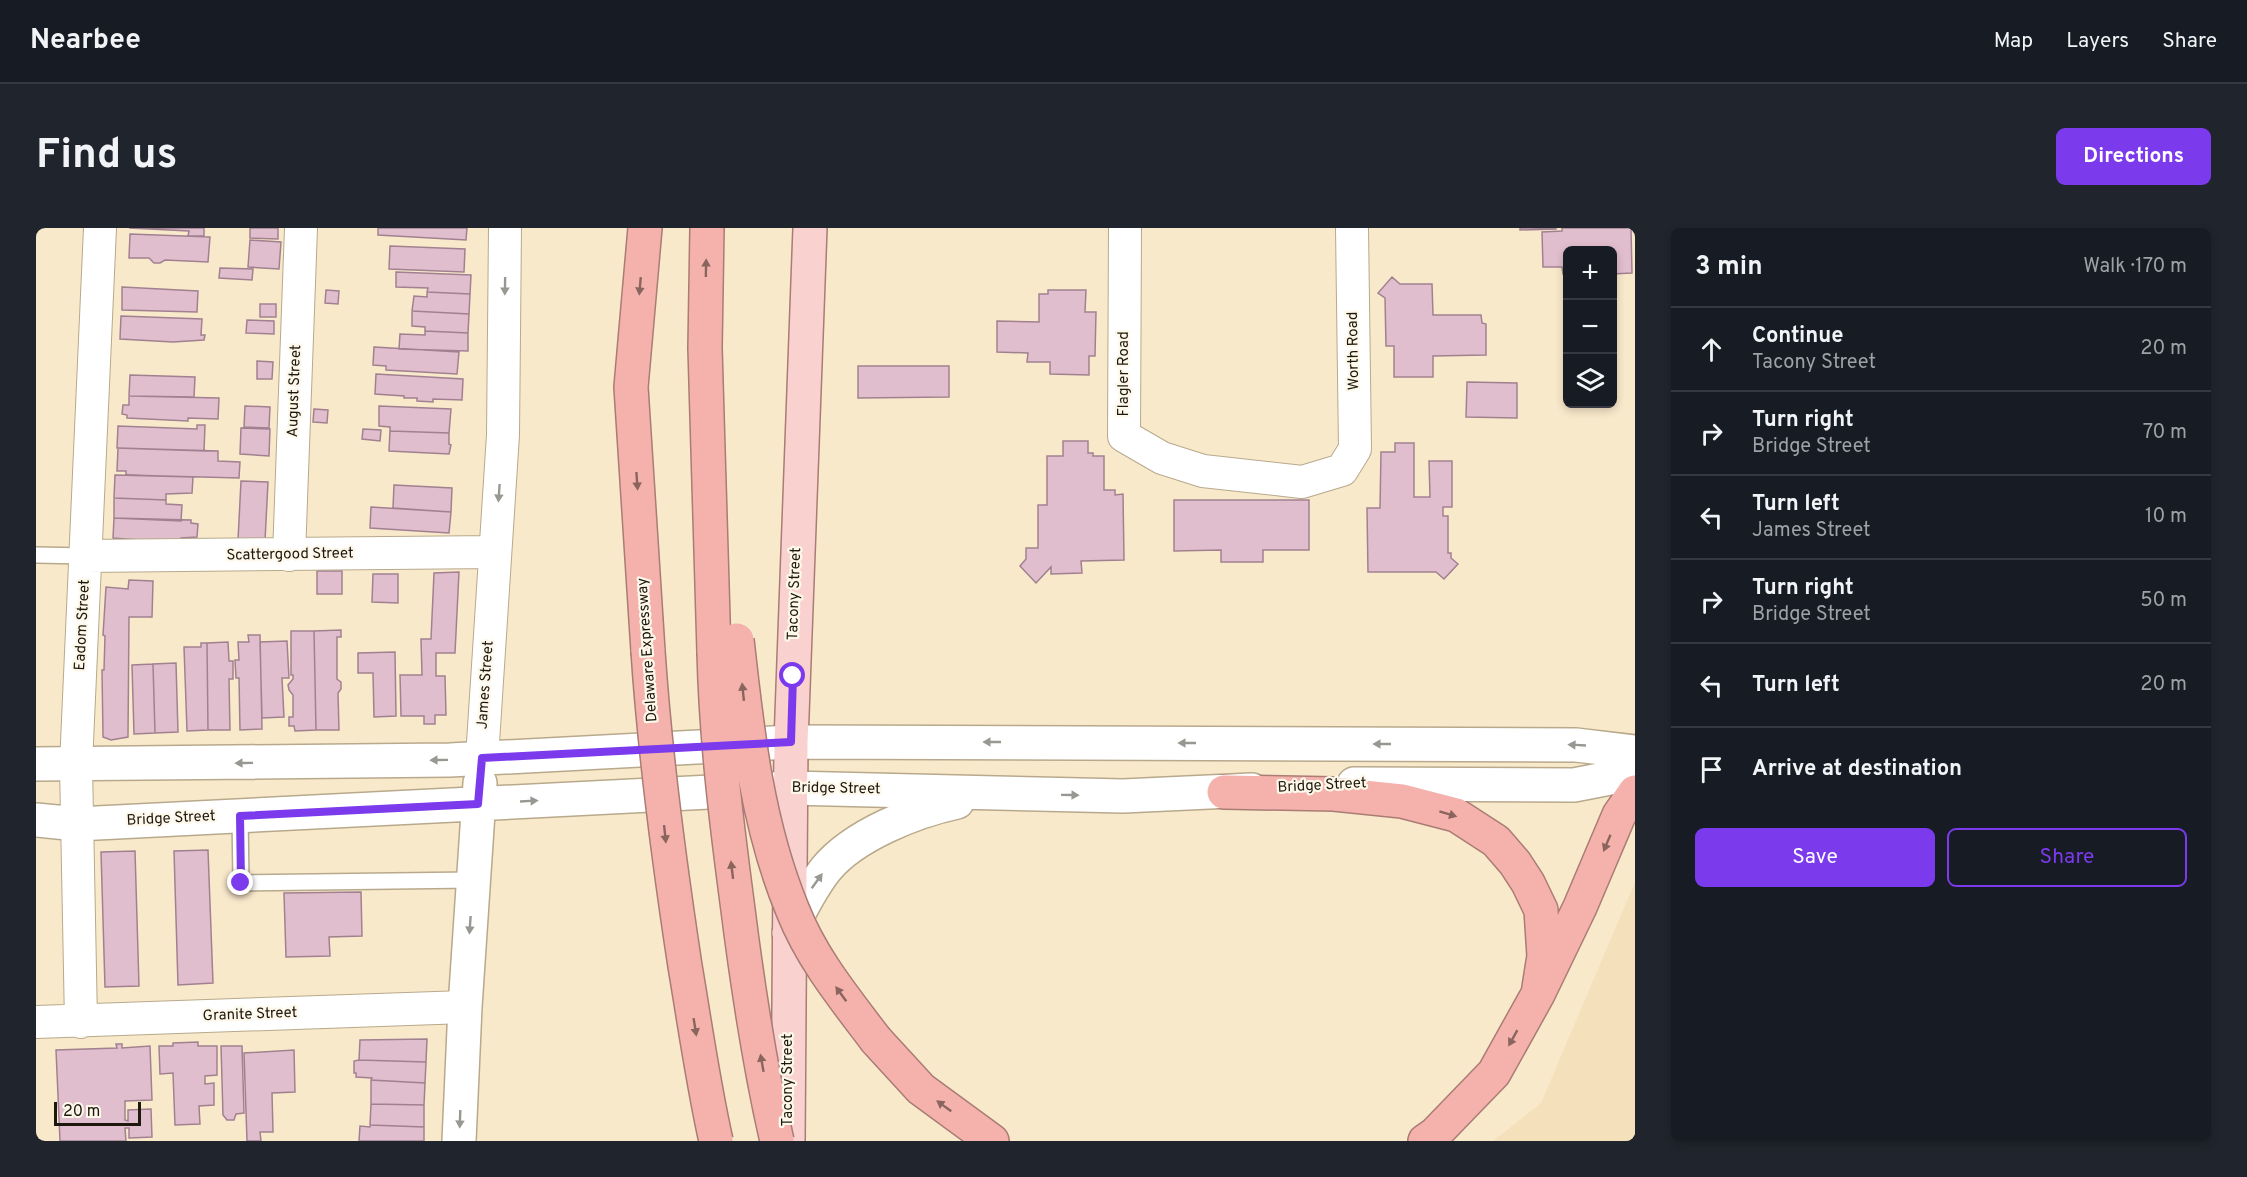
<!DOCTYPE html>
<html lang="en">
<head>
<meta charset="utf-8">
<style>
  body { margin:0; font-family:Overpass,sans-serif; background:#20242c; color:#f1f3f6 }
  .controls { position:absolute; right:18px; top:18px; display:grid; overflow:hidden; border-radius:9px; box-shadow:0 3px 9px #0003 }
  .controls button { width:54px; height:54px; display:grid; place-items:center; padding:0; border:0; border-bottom:2px solid #363941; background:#171b24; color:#f1f3f6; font:30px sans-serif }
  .scale { position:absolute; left:18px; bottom:15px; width:87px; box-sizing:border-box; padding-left:6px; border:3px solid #1d180d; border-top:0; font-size:16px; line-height:21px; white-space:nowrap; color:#1d180d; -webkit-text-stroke:4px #fef8eb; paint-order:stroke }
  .stop { position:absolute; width:18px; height:18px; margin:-14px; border:4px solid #7c3aed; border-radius:50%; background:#fff }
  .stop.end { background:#7c3aed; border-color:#fff; box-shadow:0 2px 6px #0008 }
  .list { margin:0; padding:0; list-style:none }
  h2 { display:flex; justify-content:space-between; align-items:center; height:78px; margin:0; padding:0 24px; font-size:26px }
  h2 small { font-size:20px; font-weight:400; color:#9ea1a6 }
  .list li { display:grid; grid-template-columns:39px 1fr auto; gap:18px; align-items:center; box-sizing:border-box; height:84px; padding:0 24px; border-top:2px solid #363941 }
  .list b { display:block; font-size:22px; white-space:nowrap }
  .list p { margin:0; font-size:20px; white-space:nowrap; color:#9ea1a6 }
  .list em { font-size:20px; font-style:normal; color:#9ea1a6 }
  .actions { display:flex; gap:12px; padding:18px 24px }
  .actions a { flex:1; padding:14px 0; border:2px solid #7c3aed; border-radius:9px; text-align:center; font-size:21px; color:#7c3aed }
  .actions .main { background:#7c3aed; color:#fff }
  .icon { flex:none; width:33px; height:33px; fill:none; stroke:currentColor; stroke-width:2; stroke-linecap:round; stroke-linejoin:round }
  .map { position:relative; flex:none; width:1599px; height:913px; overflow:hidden; border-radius:9px }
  header { display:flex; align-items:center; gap:36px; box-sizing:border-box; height:84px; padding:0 30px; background:#171b24; border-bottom:2px solid #363941 }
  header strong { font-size:28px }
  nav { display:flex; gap:33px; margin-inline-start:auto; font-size:21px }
  .intro { display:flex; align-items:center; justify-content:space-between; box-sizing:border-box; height:144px; padding:0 36px }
  h1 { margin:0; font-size:42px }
  .button { padding:15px 27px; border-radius:9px; background:#7c3aed; color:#fff; font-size:21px; font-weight:700 }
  main { display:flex; gap:36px; padding:0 36px }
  aside { flex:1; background:#171b24; border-radius:9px; box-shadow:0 3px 9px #0003 }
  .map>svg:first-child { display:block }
</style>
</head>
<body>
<header>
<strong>Nearbee</strong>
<nav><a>Map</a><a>Layers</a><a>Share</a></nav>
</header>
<div class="intro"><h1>Find us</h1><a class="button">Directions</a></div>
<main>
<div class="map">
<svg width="1599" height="913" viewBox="0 0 1599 913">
  <rect width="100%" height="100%" fill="#f9e9cb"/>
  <path fill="#f4e0bb" d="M1599,654V913H1457L1505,875Z"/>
  <path fill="#e1becd" stroke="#a18190" stroke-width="1.5" d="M93,0H168V8H152L153,3Z
    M214,0H242V11L214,10Z
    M342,0H431L430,12L342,7Z
    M1484,0H1520V1L1484,2Z
    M1526,0H1595L1596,45L1576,46V22H1532V46H1527L1526,39H1507L1506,4L1526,3Z
    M94,6L174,9L172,34L129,32L124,35H118L113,30H93Z
    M214,12L245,14L243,41L212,39Z
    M354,18L429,21L428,44L353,41Z
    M184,40L217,41L216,52L183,50Z
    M360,44L435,47L434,66L391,64L392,60L360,59Z
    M1356,49L1364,56H1396L1397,87H1445L1446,95L1450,96V127L1397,128V149H1358V118H1350L1349,70L1342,65Z
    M86,59L162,63L161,84L86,82Z
    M290,62L303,63L302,76L289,75Z
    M1012,62H1050L1049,84H1060L1059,128H1053V147L1014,146V134H991L992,125L961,124V93L1003,94V66H1012Z
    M391,64L434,66L433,86L376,83L378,68L391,69Z
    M224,76H240V89H224Z
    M376,83L433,86L432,105L389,103V99L376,98Z
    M85,88L166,91L165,107H169L168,112L137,114L84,111Z
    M211,92L238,93V106L210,105Z
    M389,103L432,105V123L363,121L364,106L389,107Z
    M338,119L423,124L421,146L350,142V138L337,137Z
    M221,133L237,134L236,151H221Z
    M822,138H913V169L822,170Z
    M340,146L427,151L426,172L397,171V174L381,173V170H368V168L339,166Z
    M94,147L159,149L158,169L93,168Z
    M1431,154L1481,155V190L1430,189Z
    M93,168L183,170L182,191L152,190V193L91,190V187L86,186L87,177H93Z
    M209,178L234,179L233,200L208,199Z
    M343,178L415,181L413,205L354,203V199L343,198Z
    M278,181L292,182L291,195L277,194Z
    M161,197H169L168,223L81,220L82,198L161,201Z
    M205,200L234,201L233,228L204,226Z
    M327,201L345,202L344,213L326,211Z
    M354,203L413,205V216L415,217L413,226L353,223Z
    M1027,213H1052V225H1057V228H1068V262H1079V267L1087,266L1088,332L1045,333L1046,345L1015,346V339L1000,355L984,338L990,331V320H1002V277H1011V228H1027Z
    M1359,215H1378V269H1394L1393,233H1416V279H1407V288H1412V325H1415V330L1422,336L1408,351L1400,344H1332L1331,280H1344L1345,224H1359Z
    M82,220L182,223V233L204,234L203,250L90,247V243H81Z
    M79,247L157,249L156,265L130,266V272L78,270Z
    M205,253L232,254L229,313L202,312Z
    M358,257L416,260L415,284L357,280Z
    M78,270L130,272V276L146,277L145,293L78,290Z
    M1138,272H1273V322H1227V334H1185V322L1138,323Z
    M335,279L415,284L413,305L334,300Z
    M78,290L155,292V295L162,296L161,309L145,310V315L77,310Z
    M281,343H306V366H281Z
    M423,344L419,425H400V448H409L410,487H399V496H388V488H365L364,447H386L385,411H395L398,345Z
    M337,346H362V375L336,374Z
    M93,352L117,353L116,389H93L92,509L75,512L67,509L66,442H68L69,408L67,407L70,359L92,361Z
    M305,402V409H301V451L305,454V461L302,465L303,502H280L278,403Z
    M255,403H278L280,502L259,503L258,498H253V489H257V467L253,462L252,457L257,451V447H255Z
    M212,407H224L226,501L204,502L203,450H200L199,432H203L202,414H213Z
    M251,413L253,450H246L248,489L226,490L224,414Z
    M192,414L193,433H197V451H193L194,502H172L171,415Z
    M165,415H171L172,502L151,503L148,419H165Z
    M359,424L360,488L338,489L337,445H322V425Z
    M140,435L142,504L119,505L117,436Z
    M117,436L119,505L98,506L96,437Z
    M172,622L177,755L142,757L138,623Z
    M99,623L103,758L69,759L65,624Z
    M325,664L326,708L293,709L294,728L250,729L248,665Z
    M391,811L390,834L323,832L324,812Z
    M162,814V818H181V847L169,848V856L178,855V877L163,878L164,896L139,897L137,845L124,846L123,818H137V815Z
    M80,816H86V820L114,818L116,872L89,873V892L92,893V882L115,881L116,909L93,910V900H89L90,913H24L20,822L81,820Z
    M185,818H206L208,885L200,886L198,892H191L187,887Z
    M258,822L259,864L236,865L237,904H224L225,913H211L208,825Z
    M323,832L390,834L389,855L335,852L336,850L320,849V845H318V833Z
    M335,852L389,855L388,877L335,876Z
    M335,876L388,877V899L334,897Z
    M334,897L388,899V913H323L324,898L334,899Z"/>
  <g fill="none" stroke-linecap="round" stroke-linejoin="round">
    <defs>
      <path id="service" d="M0,327L50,328
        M204,587L205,655L437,652"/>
      <path id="minor" d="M1089,0L1088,208L1126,230L1167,243L1266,254L1306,242L1319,221L1316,0
        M253,327L265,0
        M50,328L459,324
        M446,530L467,207L469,0
        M0,794L429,779
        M45,794L40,537L64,0"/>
      <path id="secondary" d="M0,536L414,532L755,514L1540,517L1599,524
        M1318,556L1538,557L1574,550L1599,540
        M0,592L41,596L754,560L1087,568L1216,562
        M753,705C764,682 775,660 790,641C818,607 879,583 921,574
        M423,913L429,779L444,555"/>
      <path id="primary" d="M752,913L755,514L774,0"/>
      <path id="motorway" d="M609,0L595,159L612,423
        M671,0L669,120L678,424
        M1188,564L1298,566L1366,573L1420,587L1460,613L1479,635L1492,655L1505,682L1508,728L1502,766
        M840,812L885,861L956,913
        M1389,913L1399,906L1458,845L1502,766L1544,679L1583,587L1599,564"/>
    </defs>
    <use href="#service" stroke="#b8a98c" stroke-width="18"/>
    <use href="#minor" stroke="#b8a98c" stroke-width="34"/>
    <use href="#secondary" stroke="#b8a98c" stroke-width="36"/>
    <use href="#primary" stroke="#a97c75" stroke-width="36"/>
    <use href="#motorway" stroke="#a97c75" stroke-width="36"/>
    <use href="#service" stroke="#fff" stroke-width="15"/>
    <use href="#minor" stroke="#fff" stroke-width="32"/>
    <use href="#secondary" stroke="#fff" stroke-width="33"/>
    <use href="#primary" stroke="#f9d1ce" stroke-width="33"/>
    <use href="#motorway" stroke="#f5b2ad" stroke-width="33"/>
    <defs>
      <path id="motorway-bridge" d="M701,412C711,503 721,597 757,683C776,731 809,771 840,812
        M612,423C619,529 633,633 649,738C659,797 667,855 680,913
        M678,424C680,509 690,591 701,674C711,754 723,835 741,913"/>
    </defs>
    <use href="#motorway-bridge" stroke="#a97c75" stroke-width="36" stroke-linecap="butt"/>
    <use href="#motorway-bridge" stroke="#f5b2ad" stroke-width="33"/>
  </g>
  <defs><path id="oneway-solid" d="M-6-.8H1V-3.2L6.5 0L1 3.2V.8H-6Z" transform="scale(1.5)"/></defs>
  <g fill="#89655d">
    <use href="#oneway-solid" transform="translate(670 40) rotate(-89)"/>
    <use href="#oneway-solid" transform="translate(604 58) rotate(95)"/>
    <use href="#oneway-solid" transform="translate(601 253) rotate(86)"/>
    <use href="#oneway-solid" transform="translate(707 464) rotate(-96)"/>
    <use href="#oneway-solid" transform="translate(1412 586) rotate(17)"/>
    <use href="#oneway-solid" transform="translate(629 606) rotate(84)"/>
    <use href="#oneway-solid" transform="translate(1571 615) rotate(113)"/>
    <use href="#oneway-solid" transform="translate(696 642) rotate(-97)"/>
    <use href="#oneway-solid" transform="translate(805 766) rotate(-126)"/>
    <use href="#oneway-solid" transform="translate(659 799) rotate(81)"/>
    <use href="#oneway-solid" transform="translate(1477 810) rotate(119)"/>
    <use href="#oneway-solid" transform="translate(726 835) rotate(-100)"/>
    <use href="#oneway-solid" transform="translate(908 878) rotate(-144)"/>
  </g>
  <g fill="#999792">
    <use href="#oneway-solid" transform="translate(469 58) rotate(91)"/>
    <use href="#oneway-solid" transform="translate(463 265) rotate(94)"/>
    <use href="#oneway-solid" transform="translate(956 514) rotate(-180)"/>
    <use href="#oneway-solid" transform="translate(1151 515) rotate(-180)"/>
    <use href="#oneway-solid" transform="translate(1346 516) rotate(-180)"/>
    <use href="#oneway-solid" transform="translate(1541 517) rotate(-177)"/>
    <use href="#oneway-solid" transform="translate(403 532) rotate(179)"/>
    <use href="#oneway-solid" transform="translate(208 535) rotate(179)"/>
    <use href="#oneway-solid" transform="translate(1034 567) rotate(1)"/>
    <use href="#oneway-solid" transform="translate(493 573) rotate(-3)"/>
    <use href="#oneway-solid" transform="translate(781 653) rotate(-54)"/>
    <use href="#oneway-solid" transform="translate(434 697) rotate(94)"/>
    <use href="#oneway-solid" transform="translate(424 891) rotate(92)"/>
  </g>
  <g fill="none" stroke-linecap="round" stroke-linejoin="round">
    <path stroke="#7c3aed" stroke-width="8" d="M205,655L204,588L442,576L446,530L755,514L757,448"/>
  </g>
  <g text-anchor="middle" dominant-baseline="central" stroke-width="4.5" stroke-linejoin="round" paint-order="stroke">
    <g font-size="15" fill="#1d180d" stroke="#fef8eb">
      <text transform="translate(1318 123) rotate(-91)">Worth Road</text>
      <text transform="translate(1088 146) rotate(-90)">Flagler Road</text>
      <text transform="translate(259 163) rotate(-88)">August Street</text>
      <text transform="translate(254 327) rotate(-1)">Scattergood Street</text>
      <text transform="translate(759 366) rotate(-88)">Tacony Street</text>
      <text transform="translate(47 397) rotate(-87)">Eadom Street</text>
      <text transform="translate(612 422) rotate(-94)">Delaware Expressway</text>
      <text transform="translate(450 457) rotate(-86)">James Street</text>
      <text transform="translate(1286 558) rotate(-3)">Bridge Street</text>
      <text transform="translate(800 561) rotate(1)">Bridge Street</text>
      <text transform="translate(135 591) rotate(-3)">Bridge Street</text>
      <text transform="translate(214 787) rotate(-2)">Granite Street</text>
      <text transform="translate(752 852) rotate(-90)">Tacony Street</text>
    </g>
  </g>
</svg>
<div class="controls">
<button>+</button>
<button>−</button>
<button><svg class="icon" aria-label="layers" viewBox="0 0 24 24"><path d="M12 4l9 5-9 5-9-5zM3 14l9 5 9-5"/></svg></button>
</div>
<div class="scale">20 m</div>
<div class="stop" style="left:757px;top:448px"></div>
<div class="stop end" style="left:205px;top:655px"></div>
</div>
<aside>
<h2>3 min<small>Walk · 170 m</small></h2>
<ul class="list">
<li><svg class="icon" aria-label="ahead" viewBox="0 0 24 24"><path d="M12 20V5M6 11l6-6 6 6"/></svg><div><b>Continue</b><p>Tacony Street</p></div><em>20 m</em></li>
<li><svg class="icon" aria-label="right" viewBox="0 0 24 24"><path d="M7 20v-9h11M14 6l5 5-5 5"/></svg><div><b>Turn right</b><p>Bridge Street</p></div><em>70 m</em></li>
<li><svg class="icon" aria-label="left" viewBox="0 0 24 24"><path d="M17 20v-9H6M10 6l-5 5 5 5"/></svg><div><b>Turn left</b><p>James Street</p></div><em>10 m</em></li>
<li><svg class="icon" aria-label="right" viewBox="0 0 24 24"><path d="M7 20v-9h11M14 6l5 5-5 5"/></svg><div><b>Turn right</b><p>Bridge Street</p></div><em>50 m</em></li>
<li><svg class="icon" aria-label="left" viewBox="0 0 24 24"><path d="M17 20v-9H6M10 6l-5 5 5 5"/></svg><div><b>Turn left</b></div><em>20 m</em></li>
<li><svg class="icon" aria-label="arrive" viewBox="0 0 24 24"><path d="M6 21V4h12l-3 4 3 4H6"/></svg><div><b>Arrive at destination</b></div></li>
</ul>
<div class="actions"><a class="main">Save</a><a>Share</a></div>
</aside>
</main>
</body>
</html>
